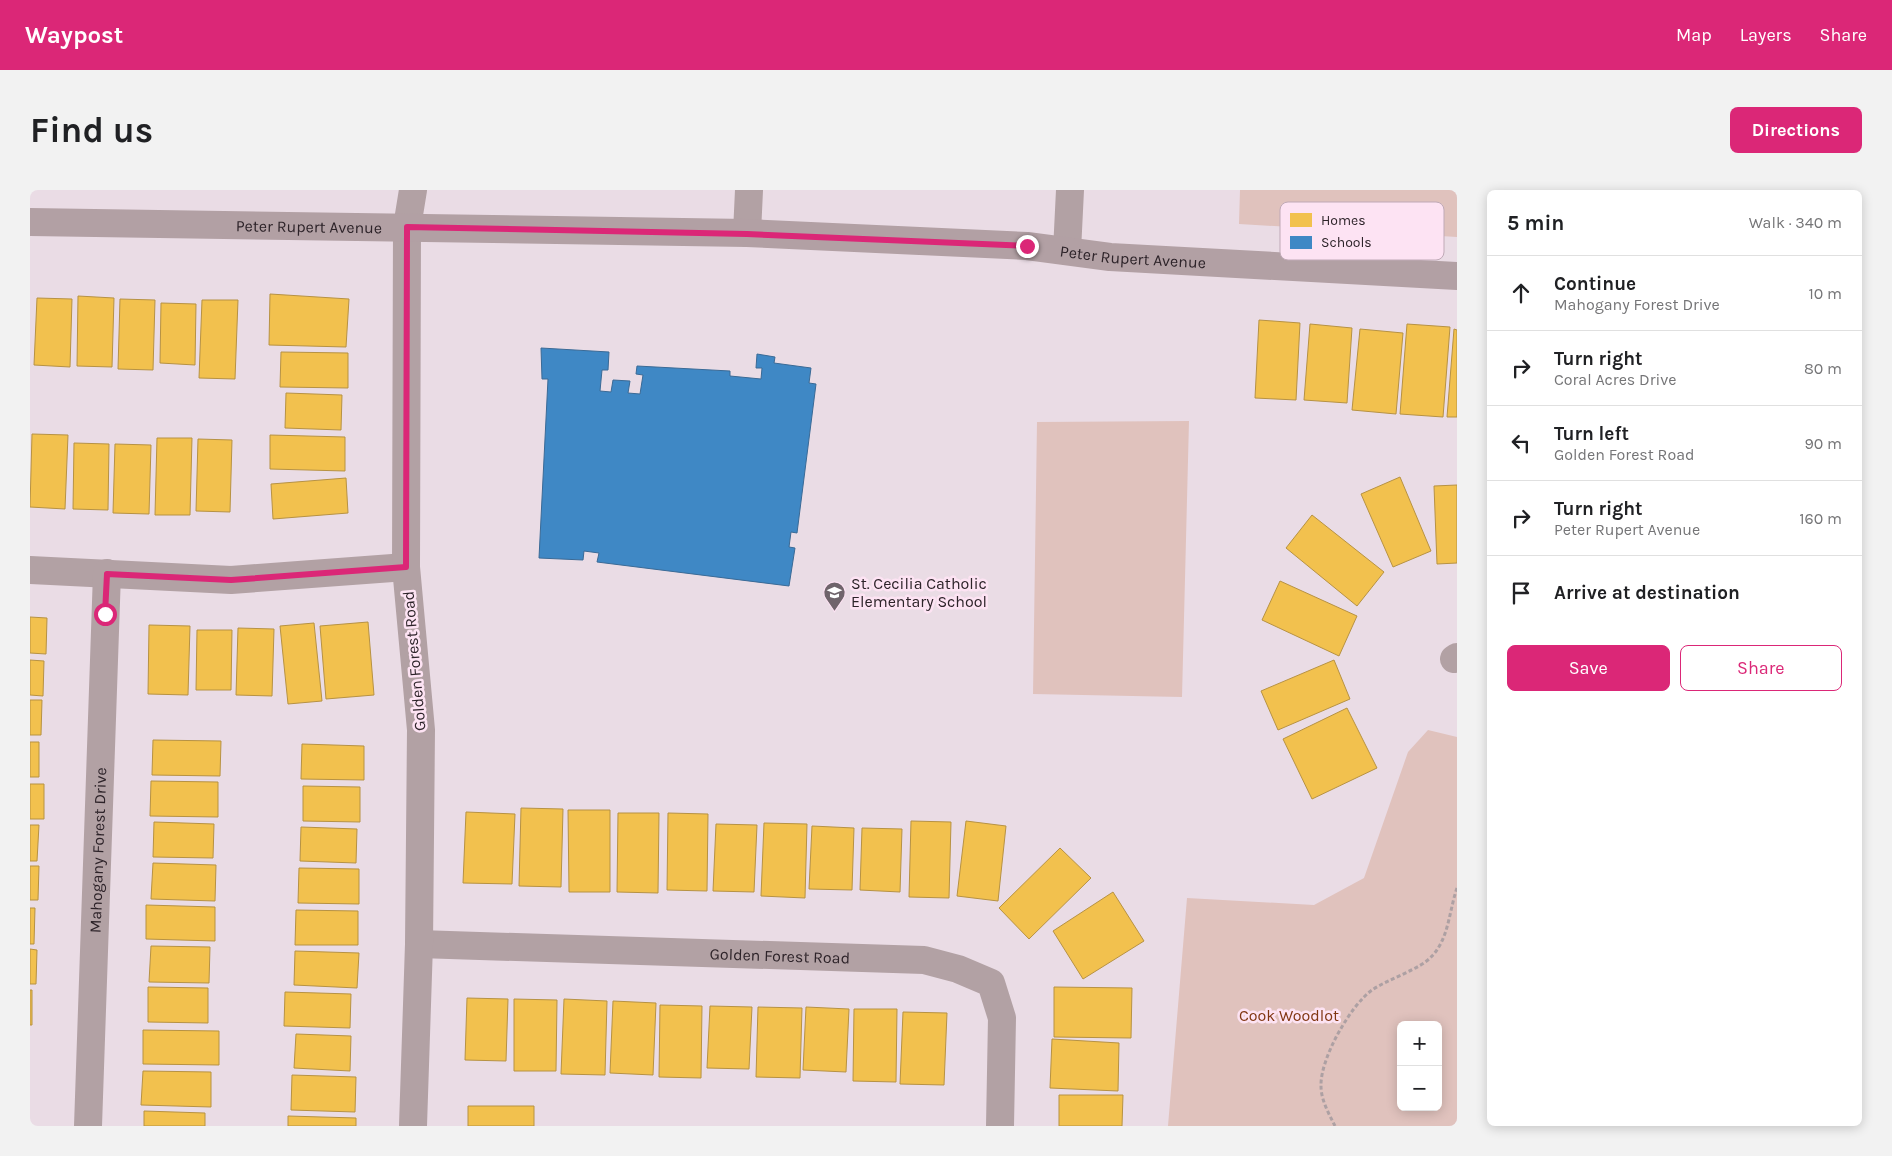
<!DOCTYPE html>
<html lang="en">
<head>
<meta charset="utf-8">
<style>
  body { margin:0; font-family:Karla,sans-serif; background:#f2f2f2; color:#202124 }
  .controls { position:absolute; right:15px; bottom:15px; display:grid; overflow:hidden; border-radius:8px; box-shadow:0 2px 12px #0003 }
  .controls button { width:45px; height:45px; display:grid; place-items:center; padding:0; border:0; border-bottom:1px solid #e0e0e0; background:#fff; color:#202124; font:25px sans-serif }
  .stop { position:absolute; width:15px; height:15px; margin:-11px; border:4px solid #db2777; border-radius:50%; background:#fff }
  .stop.end { background:#db2777; border-color:#fff; box-shadow:0 1px 5px #0008 }
  .list { margin:0; padding:0; list-style:none }
  h2 { display:flex; justify-content:space-between; align-items:center; height:65px; margin:0; padding:0 20px; font-size:21px }
  h2 small { font-size:16px; font-weight:400; color:#757577 }
  .list li { display:grid; grid-template-columns:32px 1fr auto; gap:15px; align-items:center; box-sizing:border-box; height:75px; padding:0 20px; border-top:1px solid #e0e0e0 }
  .list b { display:block; font-size:19px; white-space:nowrap }
  .list p { margin:0; font-size:16px; white-space:nowrap; color:#757577 }
  .list em { font-size:16px; font-style:normal; color:#757577 }
  .actions { display:flex; gap:10px; padding:15px 20px }
  .actions a { flex:1; padding:11px 0; border:1px solid #db2777; border-radius:8px; text-align:center; font-size:18px; color:#db2777 }
  .actions .main { background:#db2777; color:#fff }
  .icon { flex:none; width:28px; height:28px; fill:none; stroke:currentColor; stroke-width:2; stroke-linecap:round; stroke-linejoin:round }
  .map { position:relative; flex:none; width:1427px; height:936px; overflow:hidden; border-radius:8px }
  header { display:flex; align-items:center; gap:30px; box-sizing:border-box; height:70px; padding:0 25px; background:#db2777; color:#fff }
  header strong { font-size:24px }
  nav { display:flex; gap:28px; margin-inline-start:auto; font-size:18px }
  .intro { display:flex; align-items:center; justify-content:space-between; box-sizing:border-box; height:120px; padding:0 30px }
  h1 { margin:0; font-size:35px }
  .button { padding:12px 22px; border-radius:8px; background:#db2777; color:#fff; font-size:18px; font-weight:700 }
  main { display:flex; gap:30px; padding:0 30px }
  aside { flex:1; background:#fff; border-radius:8px; box-shadow:0 2px 12px #0003 }
  .map>svg:first-child { display:block }
</style>
</head>
<body>
<header>
<strong>Waypost</strong>
<nav><a>Map</a><a>Layers</a><a>Share</a></nav>
</header>
<div class="intro"><h1>Find us</h1><a class="button">Directions</a></div>
<main>
<div class="map">
<svg width="1427" height="936" viewBox="0 0 1427 936">
  <rect width="100%" height="100%" fill="#eadce5"/>
  <path fill="#e0c2bd" fill-rule="evenodd" d="M1210,0H1427V47L1209,34Z
    M1159,231L1152,507L1003,504L1007,232Z
    M1398,540L1427,547V936H1138L1157,708L1284,715L1334,688L1378,562ZM1371,835H1408V917H1371Z"/>
  <path fill="#f2c14e" stroke="#b79243" d="M240,104L319,109L316,157L239,155Z
    M48,106L84,108L82,177L47,176Z
    M7,108L42,109L40,177L4,175Z
    M90,109L125,110L123,180L88,179Z
    M172,110H208L205,189L169,188Z
    M131,113L166,114L165,175L130,173Z
    M1229,130L1270,133L1266,210L1225,208Z
    M1280,134L1322,138L1317,213L1274,210Z
    M1377,134L1420,137L1413,227L1370,224Z
    M1330,139L1373,143L1366,224L1322,220Z
    M1424,139L1427,140V227H1417Z
    M251,162L318,163V198L250,197Z
    M256,203L312,205L311,240L255,238Z
    M2,244L38,245L35,319L0,317Z
    M240,245L315,247V281L240,279Z
    M127,248H162L160,325H125Z
    M168,249L202,250L200,322L166,321Z
    M44,253L79,254L78,320L43,319Z
    M85,254L121,255L119,324L83,323Z
    M1370,287L1401,361L1363,377L1331,304Z
    M316,288L318,323L243,329L241,294Z
    M1427,295V373L1407,374L1404,296Z
    M1282,325L1354,382L1327,416L1256,358Z
    M1250,391L1327,426L1309,466L1232,430Z
    M0,427L17,428L16,464L0,463Z
    M338,432L344,505L296,509L290,436Z
    M284,433L292,511L258,514L250,436Z
    M119,435L160,436L158,505L118,504Z
    M208,438L244,439L242,506L206,505Z
    M167,440H202L201,500H166Z
    M0,470L14,471L13,506L0,505Z
    M1304,470L1320,509L1248,540L1231,501Z
    M0,510H12L11,545H0Z
    M1317,518L1347,578L1282,609L1253,549Z
    M123,550L191,551L190,586L122,585Z
    M0,552H9V587H0Z
    M272,554L334,556V590L271,589Z
    M121,591L188,592V627L120,626Z
    M0,594H14V629H0Z
    M273,596L330,597V632L273,631Z
    M491,618L533,619L531,697L489,696Z
    M538,620H580V702H539Z
    M436,622L485,624L482,694L433,693Z
    M588,623H629L628,703L587,702Z
    M638,623L678,624L677,701L637,700Z
    M881,631L921,632L919,708L879,707Z
    M936,631L976,636L968,711L927,706Z
    M124,632L184,634L183,668L123,667Z
    M734,633L777,634L775,708L731,706Z
    M686,634L727,635L724,702L683,701Z
    M0,635H9L7,671H0Z
    M782,636L824,638L822,700L779,699Z
    M271,637L327,639L326,673L270,671Z
    M832,638L872,639L870,702L830,700Z
    M1030,658L1061,688L999,749L969,718Z
    M123,673L186,675L185,711L121,709Z
    M0,676H9L8,710H0Z
    M269,678L329,679V714L268,713Z
    M1083,702L1114,751L1053,789L1023,741Z
    M116,715L185,717V751L116,749Z
    M0,718H5L4,754H0Z
    M266,720L328,721V755H265Z
    M121,756L180,757L179,793L119,792Z
    M0,759L7,760L6,794H0Z
    M265,761L329,763L327,798L264,795Z
    M118,797L178,798V833L118,832Z
    M1024,797L1102,798L1101,848L1024,847Z
    M0,800H2V835H0Z
    M255,802L321,804L320,838L254,836Z
    M437,808L478,809L476,871L435,870Z
    M484,809L527,810L526,881H484Z
    M534,809L577,811L575,885L531,884Z
    M583,811L626,813L623,885L580,883Z
    M630,815L672,816L671,888L629,887Z
    M680,816L722,817L719,879L677,878Z
    M728,817L772,818L770,888L726,887Z
    M776,817L819,819L816,882L773,880Z
    M824,819H867L866,892L823,891Z
    M873,822L917,823L914,895L870,894Z
    M113,840L189,841V875L113,874Z
    M266,844L321,846L320,881L264,878Z
    M1022,849L1089,853L1088,901L1020,898Z
    M113,881L181,882V917L111,915Z
    M262,885L326,887L325,922L261,920Z
    M1029,905H1093L1092,936H1029Z
    M438,916H504V936H438Z
    M114,921L175,923V936H114Z
    M258,926L326,928V936H258Z"/>
  <path fill="#3f88c5" stroke="#3a6a96" d="M511,158L579,162L578,180H572L570,201L581,202L583,190L600,191L598,203L610,204L613,185L606,184L607,176L700,181V186L731,189L732,178H726L727,164L745,167L744,173L781,178L779,193L786,194L767,343L761,342L759,357L765,358L759,396L567,372L569,363L554,361L553,370L509,368L518,189H512Z"/>
  <g fill="none" stroke-linecap="round" stroke-linejoin="round">
    <path stroke="#ada0a3" stroke-width="3" stroke-dasharray="4 2.5" stroke-linecap="butt" d="M1305,936C1299,924 1291,910 1291,896C1290,869 1320,816 1342,800C1358,789 1391,779 1402,766C1419,748 1419,721 1427,698"/>
    <g stroke="#b2a1a4" stroke-width="28">
      <path d="M717,43L719,0"/>
      <path d="M1037,61L1040,0"/>
      <path d="M0,380L201,390L376,377"/>
      <path d="M1424,469L1427,467"/>
      <path id="s1" d="M389,754L894,770L928,779L961,793L972,828L970,936"/>
      <path id="s2" d="M58,936L77,383"/>
      <path d="M383,936L389,754L391,540L376,377L377,37L383,0"/>
    </g>
    <path stroke="#b2a0a4" stroke-width="28" id="s3" d="M0,32L717,43L997,56L1080,67L1427,86"/>
  </g>
  <g fill="none" stroke-linecap="round" stroke-linejoin="round">
    <path stroke="#db2777" stroke-width="6" d="M75,424L77,384L201,390L376,377L377,37L717,44L997,56"/>
  </g>
  <defs>
    <symbol id="school-pin" viewBox="-11 -11 22 30"><path d="M0 17L-7.5 6A9.5 9.5 0 1 1 7.5 6Z" fill="#6f646b" stroke="#fde3f3"/><path d="M0-5L7-2L0 1L-7-2ZM-4 1L0 2.5L4 1V4Q0 6-4 4Z" fill="#fff"/></symbol>
  </defs>
  <g fill-rule="evenodd">
    <use href="#school-pin" x="792" y="390" width="25" height="34"/>
  </g>
  <g text-anchor="middle" dominant-baseline="central" stroke-width="5" stroke-linejoin="round" paint-order="stroke">
    <g font-size="16" fill="#2d2329" stroke="#fde3f3">
      <text stroke="none"><textPath href="#s3" startOffset="279">Peter Rupert Avenue</textPath></text>
      <text stroke="none"><textPath href="#s3" startOffset="1104">Peter Rupert Avenue</textPath></text>
      <text transform="translate(384 471) rotate(-95)">Golden Forest Road</text>
      <text stroke="none"><textPath href="#s2" startOffset="276">Mahogany Forest Drive</textPath></text>
      <text stroke="none"><textPath href="#s1" startOffset="361">Golden Forest Road</textPath></text>
    </g>
    <g font-size="16" fill="#2d2329" stroke="#fde3f3" text-anchor="start">
      <text x="821" y="393">St. Cecilia Catholic<tspan x="821" dy="18">Elementary School</tspan></text>
    </g>
    <g font-size="16" fill="#803612" stroke="#fde3f3">
      <text x="1259" y="825">Cook Woodlot</text>
    </g>
  </g>
  <rect x="1250" y="12" width="164" height="58" rx="8" fill="#fde3f3" stroke="#bfa9b6" stroke-width="1"/>
  <rect x="1260" y="23" width="22" height="14" fill="#f2c14e"/>
  <rect x="1260" y="46" width="22" height="13" fill="#3f88c5"/>
  <g font-size="14" fill="#2d2329">
    <text x="1291" y="35">Homes</text>
    <text x="1291" y="57">Schools</text>
  </g>
</svg>
<div class="controls">
<button>+</button>
<button>−</button>
</div>
<div class="stop" style="left:75px;top:424px"></div>
<div class="stop end" style="left:997px;top:56px"></div>
</div>
<aside>
<h2>5 min<small>Walk · 340 m</small></h2>
<ul class="list">
<li><svg class="icon" aria-label="ahead" viewBox="0 0 24 24"><path d="M12 20V5M6 11l6-6 6 6"/></svg><div><b>Continue</b><p>Mahogany Forest Drive</p></div><em>10 m</em></li>
<li><svg class="icon" aria-label="right" viewBox="0 0 24 24"><path d="M7 20v-9h11M14 6l5 5-5 5"/></svg><div><b>Turn right</b><p>Coral Acres Drive</p></div><em>80 m</em></li>
<li><svg class="icon" aria-label="left" viewBox="0 0 24 24"><path d="M17 20v-9H6M10 6l-5 5 5 5"/></svg><div><b>Turn left</b><p>Golden Forest Road</p></div><em>90 m</em></li>
<li><svg class="icon" aria-label="right" viewBox="0 0 24 24"><path d="M7 20v-9h11M14 6l5 5-5 5"/></svg><div><b>Turn right</b><p>Peter Rupert Avenue</p></div><em>160 m</em></li>
<li><svg class="icon" aria-label="arrive" viewBox="0 0 24 24"><path d="M6 21V4h12l-3 4 3 4H6"/></svg><div><b>Arrive at destination</b></div></li>
</ul>
<div class="actions"><a class="main">Save</a><a>Share</a></div>
</aside>
</main>
</body>
</html>
